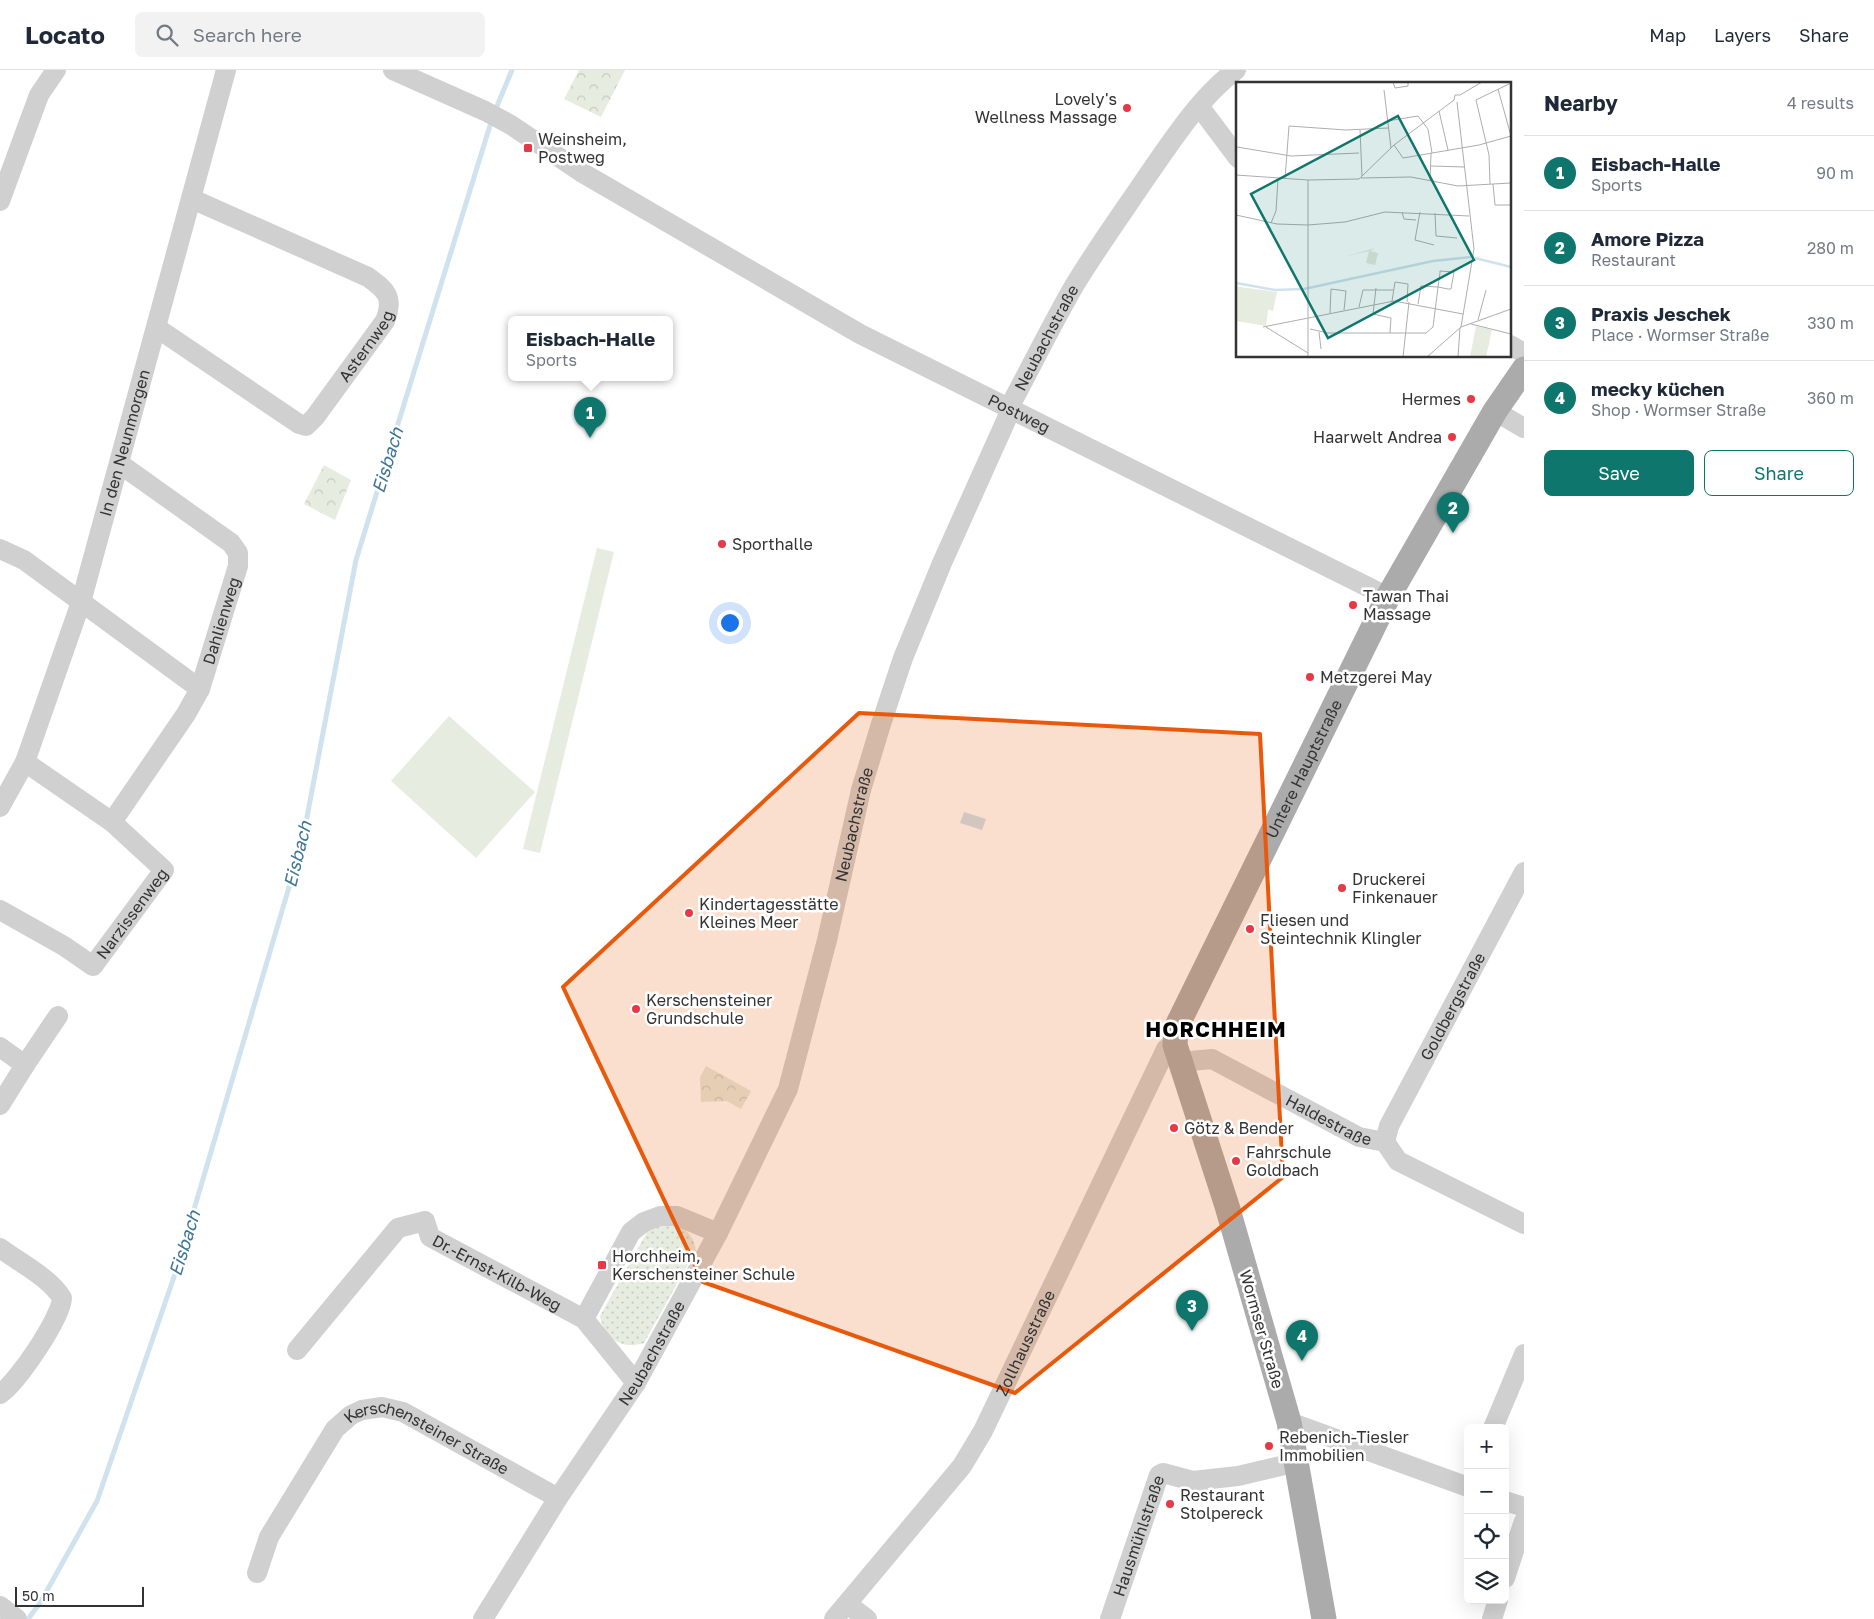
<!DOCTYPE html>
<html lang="en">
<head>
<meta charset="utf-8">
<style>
  body { margin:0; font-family:"Golos Text",sans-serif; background:#f2f2f3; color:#1f2937 }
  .controls { position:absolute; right:15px; bottom:15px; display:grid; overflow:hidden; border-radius:8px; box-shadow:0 5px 20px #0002 }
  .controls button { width:45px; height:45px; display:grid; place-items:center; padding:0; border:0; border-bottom:1px solid #e0e1e3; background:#fff; color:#1f2937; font:25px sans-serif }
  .scale { position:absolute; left:15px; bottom:12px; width:129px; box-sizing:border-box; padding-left:5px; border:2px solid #333; border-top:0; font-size:14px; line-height:18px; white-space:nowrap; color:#333; -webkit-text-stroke:4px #fff; paint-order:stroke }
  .you { position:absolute; left:729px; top:552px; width:18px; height:18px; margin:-12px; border:4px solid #fff; border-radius:50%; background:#1a73e8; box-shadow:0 0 0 8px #1a73e833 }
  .badge { display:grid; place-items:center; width:32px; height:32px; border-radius:50%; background:#0f766e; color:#fff; font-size:16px; font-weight:700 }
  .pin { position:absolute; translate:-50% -41px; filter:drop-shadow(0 1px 2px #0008) }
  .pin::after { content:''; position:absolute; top:26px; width:18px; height:15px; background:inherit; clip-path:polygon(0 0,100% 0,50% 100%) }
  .popup { position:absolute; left:508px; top:246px; width:165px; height:65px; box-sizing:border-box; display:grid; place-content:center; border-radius:8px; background:#fff; filter:drop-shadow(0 1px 4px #0005); font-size:16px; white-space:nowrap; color:#747a83 }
  .popup b { font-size:19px; color:#1f2937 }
  .popup::after { content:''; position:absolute; left:50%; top:100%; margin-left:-10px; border:10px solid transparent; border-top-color:#fff }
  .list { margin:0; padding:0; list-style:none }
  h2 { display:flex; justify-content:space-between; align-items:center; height:65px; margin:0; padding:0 20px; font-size:21px }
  h2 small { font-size:16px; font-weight:400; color:#747a83 }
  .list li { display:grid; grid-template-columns:32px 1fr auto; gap:15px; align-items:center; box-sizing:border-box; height:75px; padding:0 20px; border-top:1px solid #e0e1e3 }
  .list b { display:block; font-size:19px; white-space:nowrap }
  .list p { margin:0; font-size:16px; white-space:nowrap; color:#747a83 }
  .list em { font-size:16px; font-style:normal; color:#747a83 }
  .actions { display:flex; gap:10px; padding:15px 20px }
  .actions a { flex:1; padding:11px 0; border:1px solid #0f766e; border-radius:8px; text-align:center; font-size:18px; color:#0f766e }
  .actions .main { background:#0f766e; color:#fff }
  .icon { flex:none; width:28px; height:28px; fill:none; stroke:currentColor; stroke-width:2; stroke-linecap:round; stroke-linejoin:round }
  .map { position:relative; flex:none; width:1524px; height:1549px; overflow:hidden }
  header { display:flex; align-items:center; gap:30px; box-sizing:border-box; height:70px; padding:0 25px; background:#fff; border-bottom:1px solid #e0e1e3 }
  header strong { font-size:24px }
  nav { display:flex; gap:28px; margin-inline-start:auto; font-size:18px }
  .search { width:350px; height:45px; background:#f2f2f3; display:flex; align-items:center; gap:12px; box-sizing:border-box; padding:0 18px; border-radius:8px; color:#747a83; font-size:19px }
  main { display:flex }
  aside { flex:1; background:#fff }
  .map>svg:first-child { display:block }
</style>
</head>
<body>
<header>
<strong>Locato</strong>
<div class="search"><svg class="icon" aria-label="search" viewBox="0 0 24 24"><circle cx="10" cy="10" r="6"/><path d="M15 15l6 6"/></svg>Search here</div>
<nav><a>Map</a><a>Layers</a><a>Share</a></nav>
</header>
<main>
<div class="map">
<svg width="1524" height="1549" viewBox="0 0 1524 1549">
  <defs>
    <pattern id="grass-dots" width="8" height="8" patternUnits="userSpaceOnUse" patternTransform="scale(1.25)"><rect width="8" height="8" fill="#e6ecdf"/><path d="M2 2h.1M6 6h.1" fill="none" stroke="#c6cbc0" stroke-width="1.8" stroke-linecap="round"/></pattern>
    <pattern id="park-crowns" width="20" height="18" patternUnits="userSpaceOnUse" patternTransform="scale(1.25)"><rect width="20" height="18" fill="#e6ecdf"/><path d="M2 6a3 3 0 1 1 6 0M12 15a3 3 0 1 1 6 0" fill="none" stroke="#c6cbc0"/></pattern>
  </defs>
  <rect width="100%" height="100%" fill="#fff"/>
  <path fill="url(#grass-dots)" d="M659,1152C679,1156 692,1158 696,1180L644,1273C622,1280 604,1269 600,1246L651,1155Z"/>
  <path fill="url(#park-crowns)" d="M579,0H625L601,47L564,29Z
    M324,395L351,410L335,450L304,434Z
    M706,996L751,1021L741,1039L727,1031L701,1032L700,1007Z"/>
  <path fill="#e6ecdf" d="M597,478L614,482L540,783L523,779Z
    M449,646L535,722L476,788L391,711Z"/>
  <path fill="#cfe2ee" d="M964,742L986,749L982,760L960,753Z"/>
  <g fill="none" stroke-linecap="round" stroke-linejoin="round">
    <path stroke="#cfe2ee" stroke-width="5" d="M495,41L512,0
      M28,1549L40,1533L97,1431L175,1204L302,773L356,490L492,49"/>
    <g stroke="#d0d0d0" stroke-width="20">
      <path id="s1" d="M393,0L485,41L511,55L581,102L860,264L1388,527"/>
      <path d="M1199,36L1238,88"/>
      <path d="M0,131L39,25L56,0"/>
      <path id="s2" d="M157,258L299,354L306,356L315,347L385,251C394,227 387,221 368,207L192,129"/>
      <path d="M1510,275L1524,283"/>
      <path d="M1495,341L1524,358"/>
      <path d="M0,479L24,490L200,619"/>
      <path id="s3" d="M0,737L25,692L81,532L226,0"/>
      <path id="s4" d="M112,752L186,644L200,619L238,496V483L231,473L120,394"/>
      <path id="s5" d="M0,840L64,876L93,896L164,800L112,752L25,692"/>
      <path d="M0,977L25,995L0,1035"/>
      <path id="s6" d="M1180,992L1212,989L1359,1067L1385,1072L1398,1091L1524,1154"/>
      <path d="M25,995L58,946"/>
      <path id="s7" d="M1385,1072L1389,1056L1524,802"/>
      <path d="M0,1178C20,1193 49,1207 62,1228C61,1248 17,1313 0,1324"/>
      <path d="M584,1249L631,1162L644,1152L660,1146H677L718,1163"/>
      <path id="s8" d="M297,1280L398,1158L425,1151L430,1167L584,1249L636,1313"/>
      <path d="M1289,1352L1468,1417"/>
      <path d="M1493,1358L1524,1284"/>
      <path d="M1505,1431L1524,1437"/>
      <path id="s9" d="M257,1503L269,1467L335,1359L351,1345L362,1340L382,1337L403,1342L558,1428"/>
      <path d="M1505,1508L1524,1451"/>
      <path d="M847,1534L867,1549"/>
      <path d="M0,1536L17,1549"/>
      <path id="s10" d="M483,1549L558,1428L636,1313L718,1163L788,1019L827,870L861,720L881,654L903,588L942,493L1008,346L1011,334C1032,295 1052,254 1074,216C1097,178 1123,142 1148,105C1174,68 1200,27 1236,0"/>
      <path id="s11" d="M834,1549L962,1396L983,1361L1166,979L1175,975"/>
      <path id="s12" d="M1110,1549L1159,1405L1163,1403L1193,1411L1238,1406L1297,1392"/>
      <path d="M1492,1549L1498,1530"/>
    </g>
    <path stroke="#ababab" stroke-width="25" id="s13" d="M1324,1549L1289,1352L1227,1136L1175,975L1176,958L1388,527L1495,341L1524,299"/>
  </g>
  <path fill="#e8590c" fill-opacity="0.2" stroke="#e8590c" stroke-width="4" stroke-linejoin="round" d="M859,643L1260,664L1283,1107L1015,1323L703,1212L563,917Z"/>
  <g fill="#e63946" stroke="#fff" stroke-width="2">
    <circle cx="1127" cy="38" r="5"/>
    <rect x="523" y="73" width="10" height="10" rx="2.5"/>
    <circle cx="1471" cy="329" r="5"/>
    <circle cx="1452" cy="367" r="5"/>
    <circle cx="722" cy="474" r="5"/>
    <circle cx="1353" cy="535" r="5"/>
    <circle cx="1310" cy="607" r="5"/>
    <circle cx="1342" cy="818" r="5"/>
    <circle cx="689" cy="843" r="5"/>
    <circle cx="1250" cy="859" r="5"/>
    <circle cx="636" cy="939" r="5"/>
    <circle cx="1174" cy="1058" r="5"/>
    <circle cx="1236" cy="1091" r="5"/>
    <rect x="597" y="1190" width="10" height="10" rx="2.5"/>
    <circle cx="1269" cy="1376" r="5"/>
    <circle cx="1170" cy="1434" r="5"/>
  </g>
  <g text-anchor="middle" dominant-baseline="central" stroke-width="5" stroke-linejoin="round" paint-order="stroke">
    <g font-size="16" fill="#333" stroke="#fff" text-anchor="start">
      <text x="1117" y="29" text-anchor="end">Lovely's<tspan x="1117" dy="18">Wellness Massage</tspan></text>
      <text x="538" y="69">Weinsheim,<tspan x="538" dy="18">Postweg</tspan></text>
      <text x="1461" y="329" text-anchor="end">Hermes</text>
      <text x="1442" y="367" text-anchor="end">Haarwelt Andrea</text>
      <text x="732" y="474">Sporthalle</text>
      <text x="1363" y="526">Tawan Thai<tspan x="1363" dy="18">Massage</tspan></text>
      <text x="1320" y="607">Metzgerei May</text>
      <text x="1352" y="809">Druckerei<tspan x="1352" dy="18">Finkenauer</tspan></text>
      <text x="699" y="834">Kindertagesstätte<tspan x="699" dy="18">Kleines Meer</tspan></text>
      <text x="1260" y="850">Fliesen und<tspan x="1260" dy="18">Steintechnik Klingler</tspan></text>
      <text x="646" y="930">Kerschensteiner<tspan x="646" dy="18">Grundschule</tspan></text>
      <text x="1184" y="1058">Götz &amp; Bender</text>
      <text x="1246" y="1082">Fahrschule<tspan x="1246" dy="18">Goldbach</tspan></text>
      <text x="612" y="1186">Horchheim,<tspan x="612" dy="18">Kerschensteiner Schule</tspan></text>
      <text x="1279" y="1367">Rebenich-Tiesler<tspan x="1279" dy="18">Immobilien</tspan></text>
      <text x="1180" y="1425">Restaurant<tspan x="1180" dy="18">Stolpereck</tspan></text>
    </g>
    <g font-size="16" fill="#333" stroke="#fff">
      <text stroke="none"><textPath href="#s10" startOffset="1410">Neubachstraße</textPath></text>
      <text stroke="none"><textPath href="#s2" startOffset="279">Asternweg</textPath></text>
      <text stroke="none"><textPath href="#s1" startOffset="715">Postweg</textPath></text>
      <text stroke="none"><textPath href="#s3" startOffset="386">In den Neunmorgen</textPath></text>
      <text stroke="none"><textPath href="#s4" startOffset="231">Dahlienweg</textPath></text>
      <text stroke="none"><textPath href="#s13" startOffset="900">Untere Hauptstraße</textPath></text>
      <text stroke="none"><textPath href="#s10" startOffset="885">Neubachstraße</textPath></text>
      <text stroke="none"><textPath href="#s5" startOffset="174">Narzissenweg</textPath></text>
      <text stroke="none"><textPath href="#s7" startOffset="152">Goldbergstraße</textPath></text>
      <text stroke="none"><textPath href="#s6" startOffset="164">Haldestraße</textPath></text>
      <text stroke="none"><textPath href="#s8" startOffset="279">Dr.-Ernst-Kilb-Weg</textPath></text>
      <text transform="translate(1262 1259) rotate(74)">Wormser Straße</text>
      <text stroke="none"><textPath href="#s11" startOffset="338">Zollhausstraße</textPath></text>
      <text stroke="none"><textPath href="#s10" startOffset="315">Neubachstraße</textPath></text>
      <text stroke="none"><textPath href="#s9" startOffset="269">Kerschensteiner Straße</textPath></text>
      <text stroke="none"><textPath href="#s12" startOffset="88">Hausmühlstraße</textPath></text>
    </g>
    <g font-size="18" font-style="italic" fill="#3f7597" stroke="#fff">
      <text transform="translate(387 390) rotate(-73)">Eisbach</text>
      <text transform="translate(297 784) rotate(-76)">Eisbach</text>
      <text transform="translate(184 1173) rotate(-73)">Eisbach</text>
    </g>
    <g font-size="21" font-weight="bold" letter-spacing="1" fill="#000" stroke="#fff">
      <text x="1216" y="959">HORCHHEIM</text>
    </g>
  </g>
  <g transform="translate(1236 12)">
    <rect width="275" height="275" fill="#fff"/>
    <path d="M4,205L41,210L37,229L31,227Z" fill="#e6ecdf"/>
    <path d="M240,244L256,248L250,275H234Z" fill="#e6ecdf"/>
    <path d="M139,166L134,169L142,171L139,183L130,181L133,169L107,175ZM0,204L34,213L30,244L0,239Z" fill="#e6ecdf"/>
    <path fill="none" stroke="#cfe2ee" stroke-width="2.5" d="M239,176L275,185M0,201L39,208L68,207L197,179L235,175"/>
    <path fill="none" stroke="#adadad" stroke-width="1" d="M157,0L159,6L172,4V0M262,7L275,54M148,8L155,66M244,16L240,18L253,73L254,102M244,16L275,1M221,20L238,167L225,245M203,29L212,68M151,39L182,34L192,47L196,71M124,48L126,94M158,63L167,76L243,63L275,54M1,65L55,74L123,71M195,84L229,85M0,93L72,98L123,97L158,63L218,18L219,13H224L246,0M125,96L175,95L222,104L275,101M49,97L53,44L110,48L152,46M72,98V275M194,99L195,71M257,102L259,123H275M166,130L168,137L180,138M184,130L179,158L198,163M199,131L200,154L221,156M0,133L41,142L72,143L109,140L149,130L233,134M35,141L40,129L42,97M140,206L137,232L155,236L154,251M156,219L159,200L172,202L171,220M123,225L127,208H157M94,231L95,207L110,209L108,228M242,238L250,208M235,242L275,252M27,245L158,219L227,232M30,245L72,271M74,247L92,251H190L197,245L202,205L204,191V189L218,190L215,207H212L202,205L185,204L182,222M83,250L85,267M84,275H105M167,275L173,220M191,275L225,245L275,227M222,275L224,246"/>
    <path fill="#0f766e" fill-opacity="0.15" stroke="#0f766e" stroke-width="2.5" d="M162,34L238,178L92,256L15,112Z"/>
    <rect width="275" height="275" fill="none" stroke="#333" stroke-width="2.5"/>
  </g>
</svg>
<div class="controls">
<button>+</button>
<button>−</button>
<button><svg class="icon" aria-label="locate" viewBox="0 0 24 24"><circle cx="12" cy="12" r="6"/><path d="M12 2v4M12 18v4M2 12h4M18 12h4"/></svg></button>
<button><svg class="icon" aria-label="layers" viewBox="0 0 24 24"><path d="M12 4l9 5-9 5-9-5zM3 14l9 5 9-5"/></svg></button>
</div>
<div class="scale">50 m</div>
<div class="you"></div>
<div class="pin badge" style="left:590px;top:368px">1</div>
<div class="popup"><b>Eisbach-Halle</b>Sports</div>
<div class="pin badge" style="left:1453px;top:463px">2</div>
<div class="pin badge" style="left:1192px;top:1261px">3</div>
<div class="pin badge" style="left:1302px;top:1291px">4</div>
</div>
<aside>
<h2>Nearby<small>4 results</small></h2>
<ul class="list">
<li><span class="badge">1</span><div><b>Eisbach-Halle</b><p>Sports</p></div><em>90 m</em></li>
<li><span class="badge">2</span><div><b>Amore Pizza</b><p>Restaurant</p></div><em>280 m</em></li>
<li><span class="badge">3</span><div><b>Praxis Jeschek</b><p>Place · Wormser Straße</p></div><em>330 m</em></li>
<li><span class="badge">4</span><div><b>mecky küchen</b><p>Shop · Wormser Straße</p></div><em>360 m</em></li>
</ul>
<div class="actions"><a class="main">Save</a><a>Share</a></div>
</aside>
</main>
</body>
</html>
